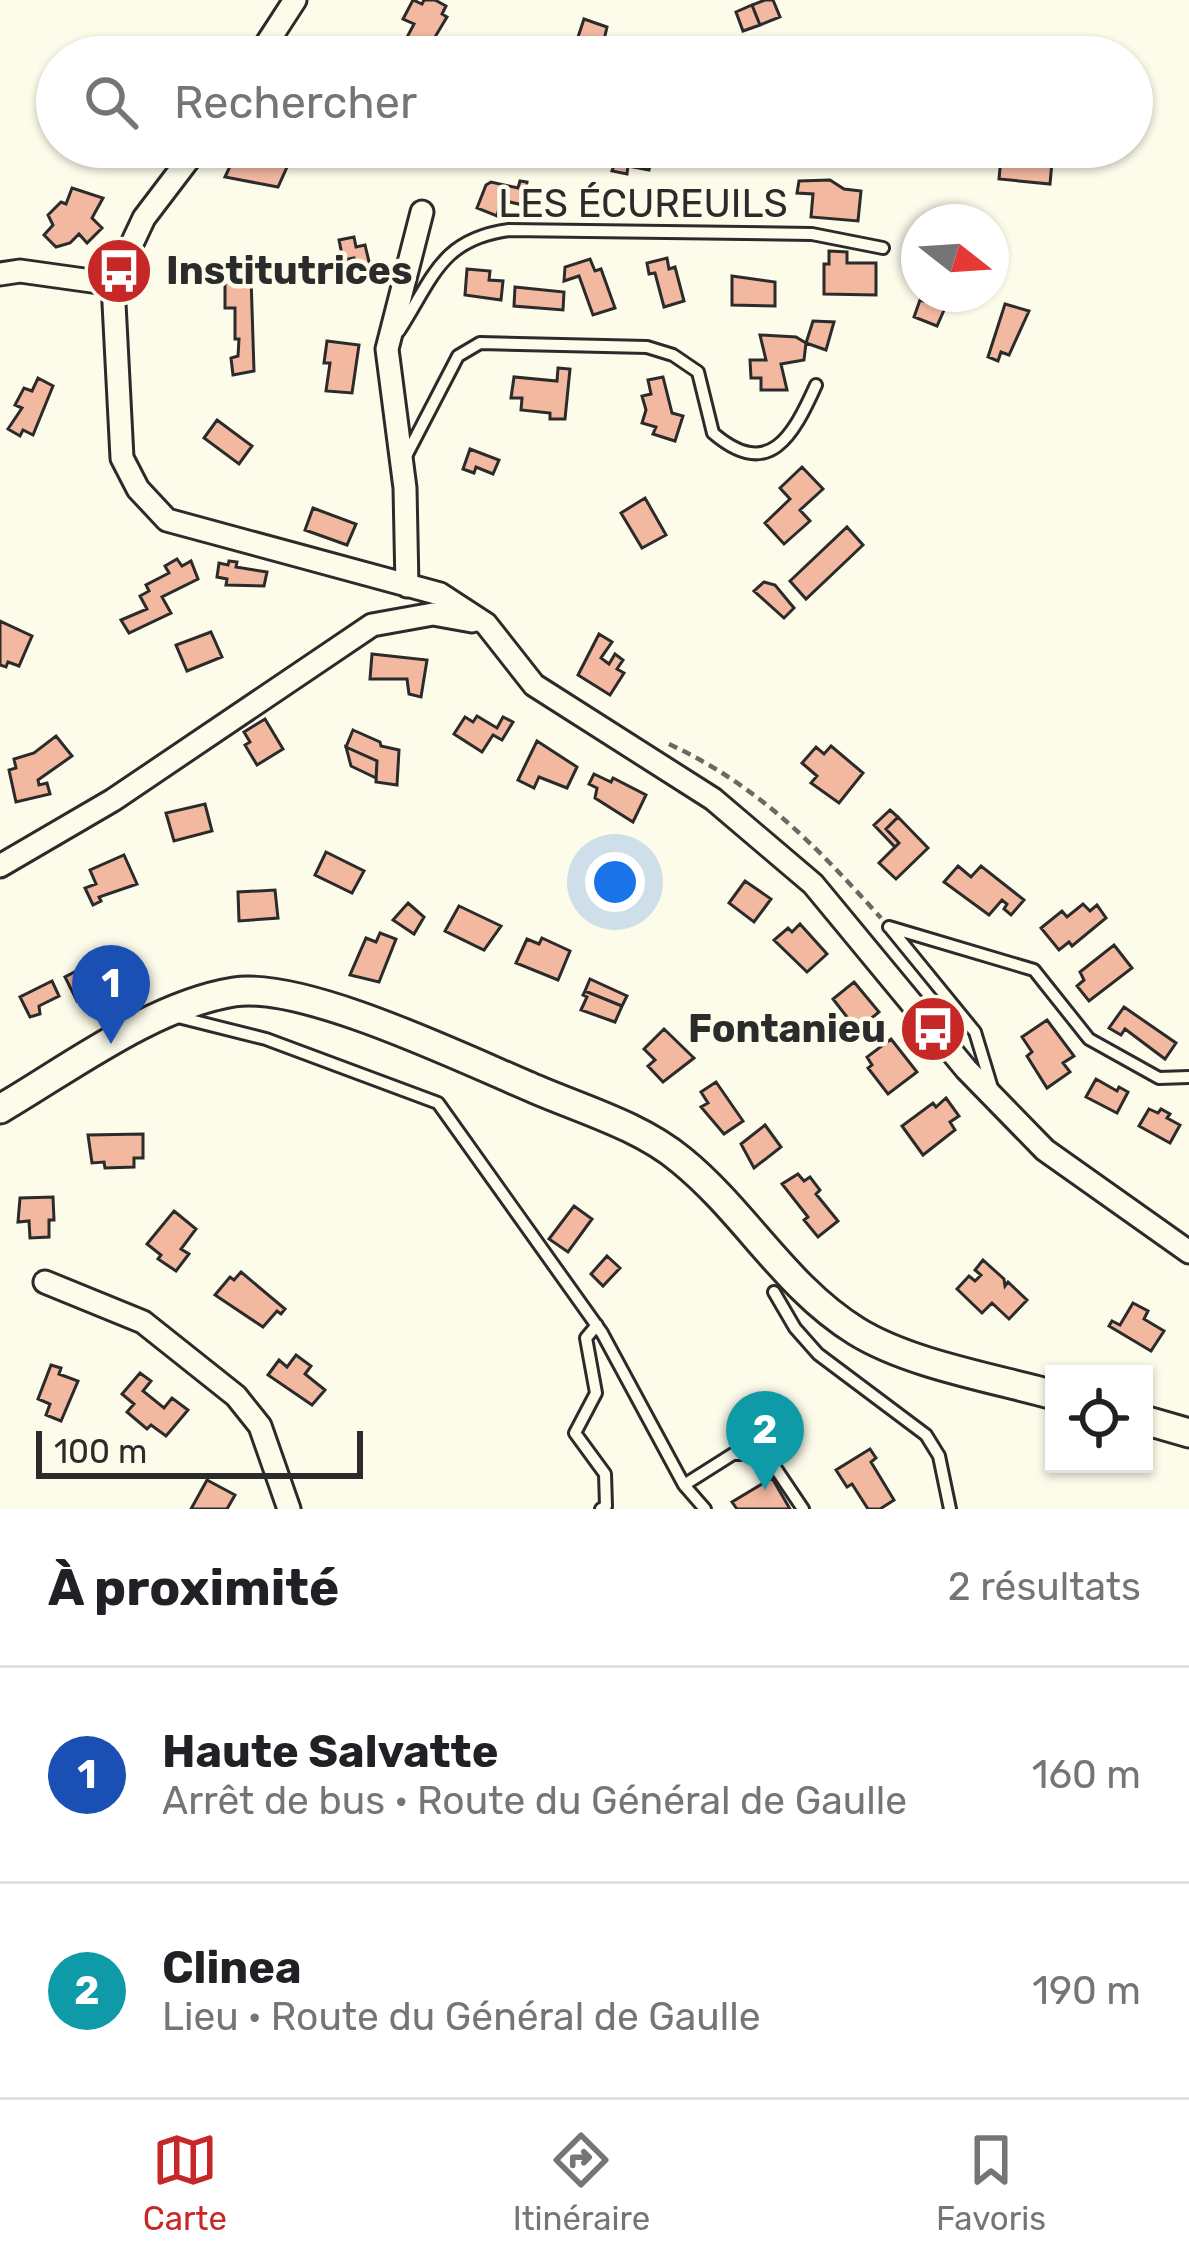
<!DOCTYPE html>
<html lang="fr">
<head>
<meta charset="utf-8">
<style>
  body { margin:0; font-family:Rubik,sans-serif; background:#f6f6f6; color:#202124 }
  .controls { position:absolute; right:36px; bottom:36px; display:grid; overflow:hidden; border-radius:0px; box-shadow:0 3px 9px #0004 }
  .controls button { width:108px; height:108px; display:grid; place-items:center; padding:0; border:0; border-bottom:3px solid #e0e0e0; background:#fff; color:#202124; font:60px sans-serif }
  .compass { position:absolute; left:901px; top:204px; width:108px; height:108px; border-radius:50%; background:#fff; box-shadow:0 3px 9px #0004; rotate:107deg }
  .scale { position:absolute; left:36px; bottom:30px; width:327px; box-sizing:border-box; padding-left:12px; border:6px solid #2b2b2b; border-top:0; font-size:33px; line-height:42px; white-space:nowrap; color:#2b2b2b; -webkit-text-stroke:9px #fdfbea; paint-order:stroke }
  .you { position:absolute; left:615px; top:882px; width:42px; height:42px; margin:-30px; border:9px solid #fff; border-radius:50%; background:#1a73e8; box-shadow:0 0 0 18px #1a73e833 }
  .badge { display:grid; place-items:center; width:78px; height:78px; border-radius:50%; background:#c62828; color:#fff; font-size:39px; font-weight:700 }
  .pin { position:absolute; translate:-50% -99px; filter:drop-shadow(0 3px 6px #0008) }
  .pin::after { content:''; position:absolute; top:63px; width:42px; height:36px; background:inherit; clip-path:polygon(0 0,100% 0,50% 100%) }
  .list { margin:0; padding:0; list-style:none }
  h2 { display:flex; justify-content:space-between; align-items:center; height:156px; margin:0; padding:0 48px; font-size:51px }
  h2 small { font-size:39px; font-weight:400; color:#757577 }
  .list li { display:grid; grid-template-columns:78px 1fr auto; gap:36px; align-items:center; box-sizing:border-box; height:216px; padding:0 48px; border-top:3px solid #e0e0e0 }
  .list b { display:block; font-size:45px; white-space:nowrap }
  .list p { margin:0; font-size:39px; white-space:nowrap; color:#757577 }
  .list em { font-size:39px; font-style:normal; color:#757577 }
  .icon { flex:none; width:66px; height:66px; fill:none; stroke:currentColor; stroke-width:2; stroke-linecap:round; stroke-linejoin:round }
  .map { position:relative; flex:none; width:1189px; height:1509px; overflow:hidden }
  .search { position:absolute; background:#fff; box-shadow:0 3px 9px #0004; left:36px; right:36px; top:36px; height:132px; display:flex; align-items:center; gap:30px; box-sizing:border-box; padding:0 42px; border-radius:66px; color:#757577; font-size:45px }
  .sheet { height:588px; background:#fff }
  nav { display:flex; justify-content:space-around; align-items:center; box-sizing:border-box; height:168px; border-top:3px solid #e0e0e0; background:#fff; font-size:33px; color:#757577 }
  nav a { display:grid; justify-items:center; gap:6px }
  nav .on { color:#c62828 }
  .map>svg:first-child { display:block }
</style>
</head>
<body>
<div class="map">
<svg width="1189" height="1509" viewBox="0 0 1189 1509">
  <rect width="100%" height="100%" fill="#fdfbea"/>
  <path fill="#f2b8a0" stroke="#2b2b2b" stroke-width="3" d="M413,0L422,4L424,0H435L446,6L442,14L447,17L426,52L405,41L414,24L403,19Z
    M765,0H773L780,17L760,25L752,5Z
    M752,5L760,25L743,31L736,12Z
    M584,19L607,27L600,57H586L591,42L578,37Z
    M239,147H296L278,187L225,177Z
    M621,147H654L649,170L628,166L627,174L612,171Z
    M1002,147L1053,151L1050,184L999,179Z
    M830,180L844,189L861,191L858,221L811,217L813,194L797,193L799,181Z
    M520,181L527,182L526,190L531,192L523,205L501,200L497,216L477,208L486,185L491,182L518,188Z
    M72,188L103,198L92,218L102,228L87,243L79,234L70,243L56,247L44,235L53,225L48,215L61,202L66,204Z
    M354,237L356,247L365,245L372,274L358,277L354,258L343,260L339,240Z
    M829,251L847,252V263H876V295L824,294V264H829Z
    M667,258L669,269L675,267L684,301L664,307L655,273L649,274L647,263Z
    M590,259L595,271L601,269L615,308L593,315L579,276L564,281L565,267Z
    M467,269L490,271L489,280L503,281L501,300L465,295Z
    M732,276L775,282V306L732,305Z
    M225,277H251L254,371L233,375L231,358L238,356L239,339H235V308H225Z
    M515,287L564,292L563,310L514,306Z
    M930,294H957L954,303L948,301L937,326L914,317L920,300L927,302Z
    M1005,304L1029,311L1009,355L1001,352L998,361L988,357Z
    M813,321L834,322L826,350L806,343Z
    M760,335L796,337L806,343L804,360L781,364L787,390H761V378H751L750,360H766Z
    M327,341L359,345L352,393L326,391L330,363H324Z
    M558,368L570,369L565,419H550V413L521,410L522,398H511L514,377L557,381Z
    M663,377L672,413L683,416L675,441L653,434L656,427L642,423L646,410L642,396L651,394L648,380Z
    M38,378L53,386L33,435L23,430L20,436L8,429L22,408L15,405L24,388L32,391Z
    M217,420L252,446L239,464L204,438Z
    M470,449L499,460L493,474L476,467L474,473L463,469Z
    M802,467L823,489L800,510L810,521L784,544L765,523L790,499L780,488Z
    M645,498L666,535L642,548L621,513Z
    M313,508L356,524L347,545L305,530Z
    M847,527L863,545L806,599L790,581Z
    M177,559L182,566L191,561L198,579L162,597L171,613L129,633L121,620L147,609L140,596L149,591L146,585L169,573L165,566Z
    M229,561L237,562L236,567L267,572L264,586L226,585L227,579L217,577L219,563L228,565Z
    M764,582L775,585L794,608L784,618L754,591Z
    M0,621L32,636L19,666L8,662L6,667L0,665Z
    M211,632L222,657L187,671L176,645Z
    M599,634L612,642L601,658L609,664L615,654L623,660L617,669L624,673L610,695L578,675Z
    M372,654L427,660L421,697L409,694L407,679H370Z
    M477,716L497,728L503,717L513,722L502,740L493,735L482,752L454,734L465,717L473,722Z
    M265,719L283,749L257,765L245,745L250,742L244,732Z
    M353,730L380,742L381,746L399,750L397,785L376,782L377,761L346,747Z
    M56,736L72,756L38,780L39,785L47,783L50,794L16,802L9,770L16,768L14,759L34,753Z
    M537,741L577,767L567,788L539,777L534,788L518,780Z
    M831,746L863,773L839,803L811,783L817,776L802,763L816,747L824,754Z
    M346,747L377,761L376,778L351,766Z
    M594,774L611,782L613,778L646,795L633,822L595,798L597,788L589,784Z
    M205,804L212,831L174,841L166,813Z
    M890,810L898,817L886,829L899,843L895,847L874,825Z
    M898,817L928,848L896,879L879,863L899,843L886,829Z
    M326,852L364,871L352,893L315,875Z
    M124,855L137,884L99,897L101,901L93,905L85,888L96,884L90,870Z
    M958,866L971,877L981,866L1024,900L1011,915L1004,909L1007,904L1002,900L989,915L944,882Z
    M745,881L771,899L754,922L729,903Z
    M275,890L278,918L239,921L238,892Z
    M408,903L424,917L414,934L393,920Z
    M1083,904L1090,911L1097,905L1106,918L1072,946L1069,942L1059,950L1041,928L1062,911L1067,917Z
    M459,906L501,926L484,950L445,931Z
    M800,924L827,954L807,972L774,940L788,928L792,932Z
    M380,933L396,939L379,982L350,975L366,938L376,942Z
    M542,938L570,951L558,980L516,963L527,939L539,944Z
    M1114,945L1132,968L1089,1001L1077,986L1084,980L1080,972Z
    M90,964L101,985L77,1001L65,977Z
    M590,979L627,996L622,1006L585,991Z
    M52,981L59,996L39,1006L40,1014L30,1017L20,997Z
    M854,982L879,1012L857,1030L833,999Z
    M585,991L622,1006L615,1022L581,1010L587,997L583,995Z
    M1124,1007L1176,1043L1165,1059L1125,1029L1121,1035L1109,1028Z
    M1047,1020L1074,1056L1063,1063L1070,1072L1047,1088L1027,1056L1032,1052L1022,1037Z
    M664,1029L694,1058L663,1082L648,1066L655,1060L644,1049Z
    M891,1039L917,1072L888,1094L868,1068L872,1065L867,1057Z
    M1096,1079L1117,1091L1119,1087L1128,1092L1117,1113L1086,1097Z
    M716,1082L743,1121L724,1134L701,1107L708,1103L701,1092Z
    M946,1098L959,1116L950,1122L955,1130L923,1155L902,1126L933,1103L936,1107Z
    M1149,1109L1158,1113L1161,1109L1170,1114L1167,1118L1180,1125L1170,1143L1139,1126Z
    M765,1125L781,1147L754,1168L741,1144Z
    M143,1134V1158H134V1167L105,1168L104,1162L92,1163L88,1135Z
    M798,1174L804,1181L810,1177L820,1190L816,1194L838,1221L818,1237L804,1220L808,1217L782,1184Z
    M53,1197L54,1220H49V1237L30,1238L29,1221L18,1222L20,1198Z
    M574,1206L592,1219L568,1252L549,1239Z
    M174,1211L196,1229L181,1249L189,1254L176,1271L158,1259L161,1255L147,1244Z
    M607,1256L620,1268L603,1286L591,1274Z
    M983,1260L1004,1279L1005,1286L1008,1282L1027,1300L1009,1319L992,1303L982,1313L957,1289L969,1276L975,1281L981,1275L975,1270Z
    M241,1272L285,1309L281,1314L277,1311L263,1327L215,1295L230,1277L234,1280Z
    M1133,1303L1148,1311L1144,1319L1164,1331L1151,1351L1109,1326L1112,1321L1120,1325Z
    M296,1355L311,1366L305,1374L325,1390L312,1405L268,1375L279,1360L287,1367Z
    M51,1365L61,1368L59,1374L78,1381L61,1421L46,1415L50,1404L38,1399Z
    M140,1373L151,1381L143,1391L164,1408L172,1398L188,1410L166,1436L151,1425L147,1429L127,1412L134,1404L122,1394Z
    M870,1449L876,1458L871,1462L894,1500L880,1509H868L852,1484L847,1487L836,1470Z
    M772,1478L790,1509H737L732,1502Z
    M207,1480L235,1495L227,1509H191Z"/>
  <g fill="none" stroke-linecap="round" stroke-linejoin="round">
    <defs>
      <path id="lane" d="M399,331C433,278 441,239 509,230L812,234L883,248
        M404,460L458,356L480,343L647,347L673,355L698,372L713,433C769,481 793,436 816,385
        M889,927L1034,970L1089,1039L1159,1078L1189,1077
        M891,929L975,1032L992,1088
        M174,1016L266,1039L438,1103L602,1333L684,1485L733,1454H766L803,1509
        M774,1292L795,1328L818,1354L926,1435L939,1456L950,1509
        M597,1325L586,1338L596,1393L575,1433L605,1474L606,1506L601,1509
        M684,1485L705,1509"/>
      <path id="street" d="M258,57L295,0
        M198,147L144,218L113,284L122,458L138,489L167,520L440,594L486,624L534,685L713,799L813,884L966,1069L1045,1150L1189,1252
        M0,274L20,271L113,284
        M407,586L405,488L387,349L422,212
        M0,866L113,800L372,625L433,614L472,621
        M45,1282L143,1322L236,1396L260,1426L289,1509"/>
      <path id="secondary" d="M0,1109C70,1068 153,1005 234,992C304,981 466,1060 535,1089C584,1110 640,1126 681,1160C745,1212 785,1287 856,1331C909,1364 993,1378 1054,1395
        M1144,1420L1189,1433"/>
    </defs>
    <use href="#lane" stroke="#2b2b2b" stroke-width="16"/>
    <use href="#street" stroke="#2b2b2b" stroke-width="27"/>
    <use href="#secondary" stroke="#2b2b2b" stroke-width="33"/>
    <path stroke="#6a6964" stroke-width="4.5" stroke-dasharray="9 6" stroke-linecap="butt" d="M669,744C759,786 815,845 881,918"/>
    <use href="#lane" stroke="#fdfbea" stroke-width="10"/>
    <use href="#street" stroke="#fdfbea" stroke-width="21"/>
    <use href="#secondary" stroke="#fdfbea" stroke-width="27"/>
  </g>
  <defs>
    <symbol id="bus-disc" viewBox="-11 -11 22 22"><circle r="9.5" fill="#c62828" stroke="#fdfbea"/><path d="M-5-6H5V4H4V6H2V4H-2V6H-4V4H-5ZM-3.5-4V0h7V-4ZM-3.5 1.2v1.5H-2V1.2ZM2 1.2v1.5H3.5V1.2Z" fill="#fff"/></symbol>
  </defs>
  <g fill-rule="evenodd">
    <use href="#bus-disc" x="81" y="233" width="76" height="76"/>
    <use href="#bus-disc" x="895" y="991" width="76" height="76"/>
  </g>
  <g text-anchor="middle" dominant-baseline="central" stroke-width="9" stroke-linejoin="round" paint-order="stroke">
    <g font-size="39" fill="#2b2b2b" stroke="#fdfbea">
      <text x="643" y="204">LES ÉCUREUILS</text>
    </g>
    <g font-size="39" font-weight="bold" fill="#2b2b2b" stroke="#fdfbea" text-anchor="start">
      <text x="166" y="271">Institutrices</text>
      <text x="886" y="1029" text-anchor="end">Fontanieu</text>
    </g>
  </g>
</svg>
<div class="controls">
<button><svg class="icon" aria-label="locate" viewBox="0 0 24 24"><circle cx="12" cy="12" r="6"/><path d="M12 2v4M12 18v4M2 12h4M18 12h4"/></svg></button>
</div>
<svg class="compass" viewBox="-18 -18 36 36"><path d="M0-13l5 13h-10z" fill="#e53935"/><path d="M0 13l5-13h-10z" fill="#757577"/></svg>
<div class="scale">100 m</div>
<div class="you"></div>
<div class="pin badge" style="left:111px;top:1044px;background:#1a4fb4">1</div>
<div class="pin badge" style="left:765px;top:1490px;background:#0f9aa8">2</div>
<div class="search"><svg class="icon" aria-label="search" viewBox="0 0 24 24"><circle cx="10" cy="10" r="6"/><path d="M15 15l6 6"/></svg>Rechercher</div>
</div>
<section class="sheet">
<h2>À proximité<small>2 résultats</small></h2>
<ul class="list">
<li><span class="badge" style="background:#1a4fb4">1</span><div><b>Haute Salvatte</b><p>Arrêt de bus · Route du Général de Gaulle</p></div><em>160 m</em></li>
<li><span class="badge" style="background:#0f9aa8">2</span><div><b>Clinea</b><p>Lieu · Route du Général de Gaulle</p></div><em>190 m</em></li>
</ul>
</section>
<nav>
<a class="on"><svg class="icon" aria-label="map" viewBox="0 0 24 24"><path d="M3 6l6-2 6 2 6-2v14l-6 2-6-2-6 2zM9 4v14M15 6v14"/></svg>Carte</a>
<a><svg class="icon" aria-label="directions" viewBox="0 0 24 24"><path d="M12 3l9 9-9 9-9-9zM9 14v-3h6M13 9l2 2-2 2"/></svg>Itinéraire</a>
<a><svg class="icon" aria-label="saved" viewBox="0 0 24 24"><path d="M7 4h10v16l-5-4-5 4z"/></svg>Favoris</a>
</nav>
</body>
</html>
